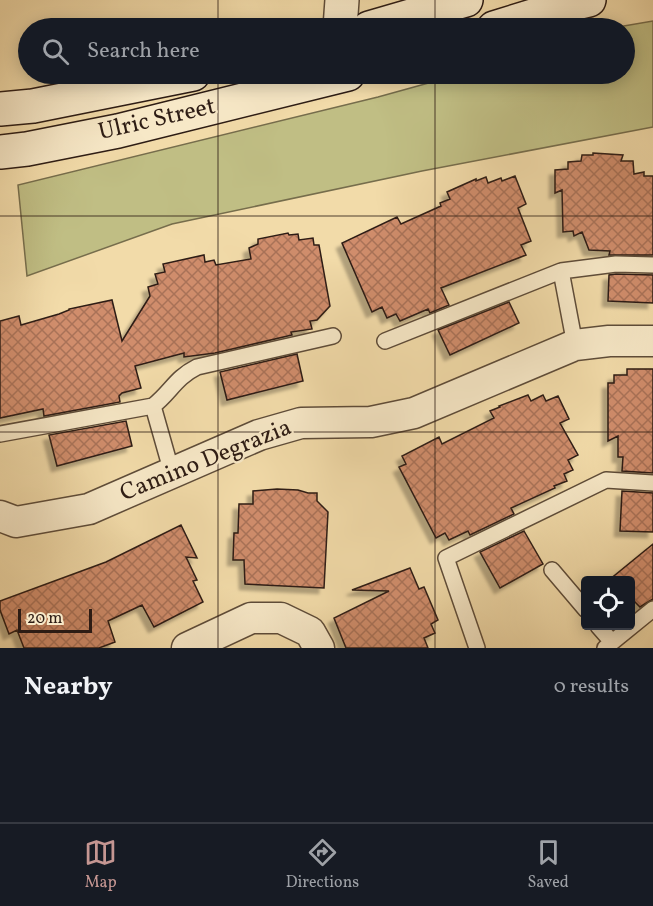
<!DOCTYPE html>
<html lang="en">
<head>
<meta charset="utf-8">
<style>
  body { margin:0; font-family:Vollkorn,serif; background:#20242c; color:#f1f3f6 }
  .controls { position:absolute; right:18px; bottom:18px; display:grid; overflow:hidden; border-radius:6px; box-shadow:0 3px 15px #0003 }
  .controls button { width:54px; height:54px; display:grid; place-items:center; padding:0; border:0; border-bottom:2px solid #363941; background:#171b24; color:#f1f3f6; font:30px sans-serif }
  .scale { position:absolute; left:18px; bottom:15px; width:74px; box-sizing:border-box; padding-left:6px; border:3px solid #2d1c14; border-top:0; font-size:16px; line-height:21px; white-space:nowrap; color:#2d1c14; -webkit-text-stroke:4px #f7e8c7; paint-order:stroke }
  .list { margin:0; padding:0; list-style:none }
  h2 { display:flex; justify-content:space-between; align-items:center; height:78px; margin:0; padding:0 24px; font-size:26px }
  h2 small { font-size:20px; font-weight:400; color:#9ea1a6 }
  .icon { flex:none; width:33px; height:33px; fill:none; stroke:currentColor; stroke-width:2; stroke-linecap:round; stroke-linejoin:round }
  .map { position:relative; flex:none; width:653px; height:648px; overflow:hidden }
  .search { position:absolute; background:#171b24; box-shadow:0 3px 15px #0003; left:18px; right:18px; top:18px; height:66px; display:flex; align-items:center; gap:15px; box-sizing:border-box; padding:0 21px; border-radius:33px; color:#9ea1a6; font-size:22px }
  .sheet { height:174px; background:#171b24 }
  nav { display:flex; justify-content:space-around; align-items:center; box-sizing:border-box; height:84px; border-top:2px solid #363941; background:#171b24; font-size:16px; color:#9ea1a6 }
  nav a { display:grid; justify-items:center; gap:3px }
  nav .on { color:#c59692 }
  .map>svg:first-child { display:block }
</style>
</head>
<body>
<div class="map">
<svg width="653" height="648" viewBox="0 0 653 648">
  <defs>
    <pattern id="building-cross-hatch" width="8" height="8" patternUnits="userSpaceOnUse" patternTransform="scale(1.5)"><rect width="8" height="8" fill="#d08d6c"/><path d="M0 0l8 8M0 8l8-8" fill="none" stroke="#a97258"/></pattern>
    <filter id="shadow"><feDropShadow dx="-5.5" dy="5.5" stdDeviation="1.5" flood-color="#0004"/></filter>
  </defs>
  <rect width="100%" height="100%" fill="#f2dba9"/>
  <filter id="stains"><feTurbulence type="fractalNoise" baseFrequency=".00333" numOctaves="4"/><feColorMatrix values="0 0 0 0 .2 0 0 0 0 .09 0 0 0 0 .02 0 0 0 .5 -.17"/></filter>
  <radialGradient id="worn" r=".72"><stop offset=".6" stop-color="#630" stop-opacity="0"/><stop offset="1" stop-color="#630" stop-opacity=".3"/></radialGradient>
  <path fill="#c0be84" stroke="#766d4c" stroke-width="1.5" d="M653,21V127L422,171L172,224L27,276L18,185L378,97L461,74H624V28H612Z"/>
  <path fill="url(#building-cross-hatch)" stroke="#2d1c14" stroke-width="1.5" filter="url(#shadow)" d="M593,153L623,155L621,161H633L634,174L644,172V176H653V255H609L610,251L589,250L582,232L574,236L573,231L563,232L562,190L555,193V170L568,169V162L581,161L582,155H593Z
    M515,176L526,204L518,208L531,241L521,245L526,255L441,288L449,305L430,313L428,309L400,321L396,314L387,318L382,307L372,312L342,243L397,217L401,224L441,206L440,203L450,199L447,192L476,179V181L486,177L488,183L501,178L502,181Z
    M288,233L289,235L298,234L299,240L313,238L314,245H319L330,306L317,320L310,321L312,329L291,332L292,335L215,353L184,357V353L135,366L141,388L122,393L119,396L120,402L44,416L43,409L0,418V321L19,316L21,325L59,314L69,310V309L112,300L122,341L150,296L148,287L158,284L155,274L165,272L163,264L204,255L205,262L214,260L216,265L251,259L249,248L258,244V239Z
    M616,274L653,275V303L608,301L609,275Z
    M509,302L519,323L450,355L438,330Z
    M297,354L303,381L227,400L220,372Z
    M627,369H653V473L622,471L623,457H618V436L608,441V383H614V375H627Z
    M528,395L531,401L543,395L546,401L558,396L569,419L560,423L578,455L568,460L573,470L564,474L567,481L554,486L555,488L511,508L514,514L470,535L468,531L449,540L445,533L436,538L399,467L406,464L402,456L439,437L442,444L494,418L490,411L500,407L499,406Z
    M126,421L132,446L57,466L49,435Z
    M277,489L298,490L308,493H317V501L328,512L324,588L245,584L244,560H233L234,533H238L239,504H253V491Z
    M622,491L653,493V532L620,531Z
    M181,525L197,558L186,557L197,580L193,581L203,602L154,627L142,605L108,621L115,642L99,648H24L17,630L9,634L0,610V601L106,562Z
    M524,531L543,564L500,588L480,552Z
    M653,544V599L640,607L630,597V580H609Z
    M410,568L419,589L424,587L438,620L431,624L435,633L424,638L428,648H346L334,618L389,591L352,590Z"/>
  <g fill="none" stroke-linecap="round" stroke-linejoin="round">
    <defs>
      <path id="service" d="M385,341L561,271
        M575,345L561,271L616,264L653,265
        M153,406C171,392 175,378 197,367L333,336
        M0,434L153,406L172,473
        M552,570L586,610
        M598,626L612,642
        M477,648L446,558L606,480L653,483
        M605,648L653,609"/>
      <path id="minor" d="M0,516L16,522L89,509L259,435L301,423L371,422L414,413L575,345L609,341H653
        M187,648L251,618H281L310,632L319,648"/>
      <path id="tertiary" d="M340,28L342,0"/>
      <path id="secondary" d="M369,28L466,0
        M494,28L568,5L589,0
        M0,109L33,106L193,74
        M0,152L27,149L118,131L348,74"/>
    </defs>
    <use href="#service" stroke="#5e4c39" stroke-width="18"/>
    <use href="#minor" stroke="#5e4c39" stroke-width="33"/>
    <use href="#tertiary" stroke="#5e4c39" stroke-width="36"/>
    <use href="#secondary" stroke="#2d1c14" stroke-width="36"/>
    <use href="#service" stroke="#f7e8c7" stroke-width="15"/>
    <use href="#minor" stroke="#f7e8c7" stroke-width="30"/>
    <use href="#tertiary" stroke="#f7e8c7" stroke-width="33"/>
    <use href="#secondary" stroke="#f7e8c7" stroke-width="33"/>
  </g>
  <path fill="none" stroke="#2d1c14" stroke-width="1.5" stroke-opacity="0.55" d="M218,0V28M435,0V28M218,74V648M435,74V648M0,216H653M0,432H653"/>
  <g text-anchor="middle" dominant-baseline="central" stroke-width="4.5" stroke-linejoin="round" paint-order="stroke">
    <g font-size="24" fill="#2d1c14" stroke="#f7e8c7">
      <text transform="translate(157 120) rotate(-13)">Ulric Street</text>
      <text transform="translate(206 461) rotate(-22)">Camino Degrazia</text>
    </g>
  </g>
  <rect width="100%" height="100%" filter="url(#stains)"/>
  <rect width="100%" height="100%" fill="url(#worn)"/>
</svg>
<div class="controls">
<button><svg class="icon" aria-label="locate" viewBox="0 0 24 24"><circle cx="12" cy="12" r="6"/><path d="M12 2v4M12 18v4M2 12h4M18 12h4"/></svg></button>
</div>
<div class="scale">20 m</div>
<div class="search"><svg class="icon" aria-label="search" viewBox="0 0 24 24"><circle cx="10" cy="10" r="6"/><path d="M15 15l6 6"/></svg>Search here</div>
</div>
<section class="sheet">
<h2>Nearby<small>0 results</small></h2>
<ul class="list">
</ul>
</section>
<nav>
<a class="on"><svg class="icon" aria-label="map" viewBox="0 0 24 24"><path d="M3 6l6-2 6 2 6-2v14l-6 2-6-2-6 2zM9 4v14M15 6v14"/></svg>Map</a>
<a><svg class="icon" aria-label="directions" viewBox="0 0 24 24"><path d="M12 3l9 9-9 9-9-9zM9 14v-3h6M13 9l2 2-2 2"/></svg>Directions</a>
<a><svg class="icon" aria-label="saved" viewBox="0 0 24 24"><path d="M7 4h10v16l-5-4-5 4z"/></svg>Saved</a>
</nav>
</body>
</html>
